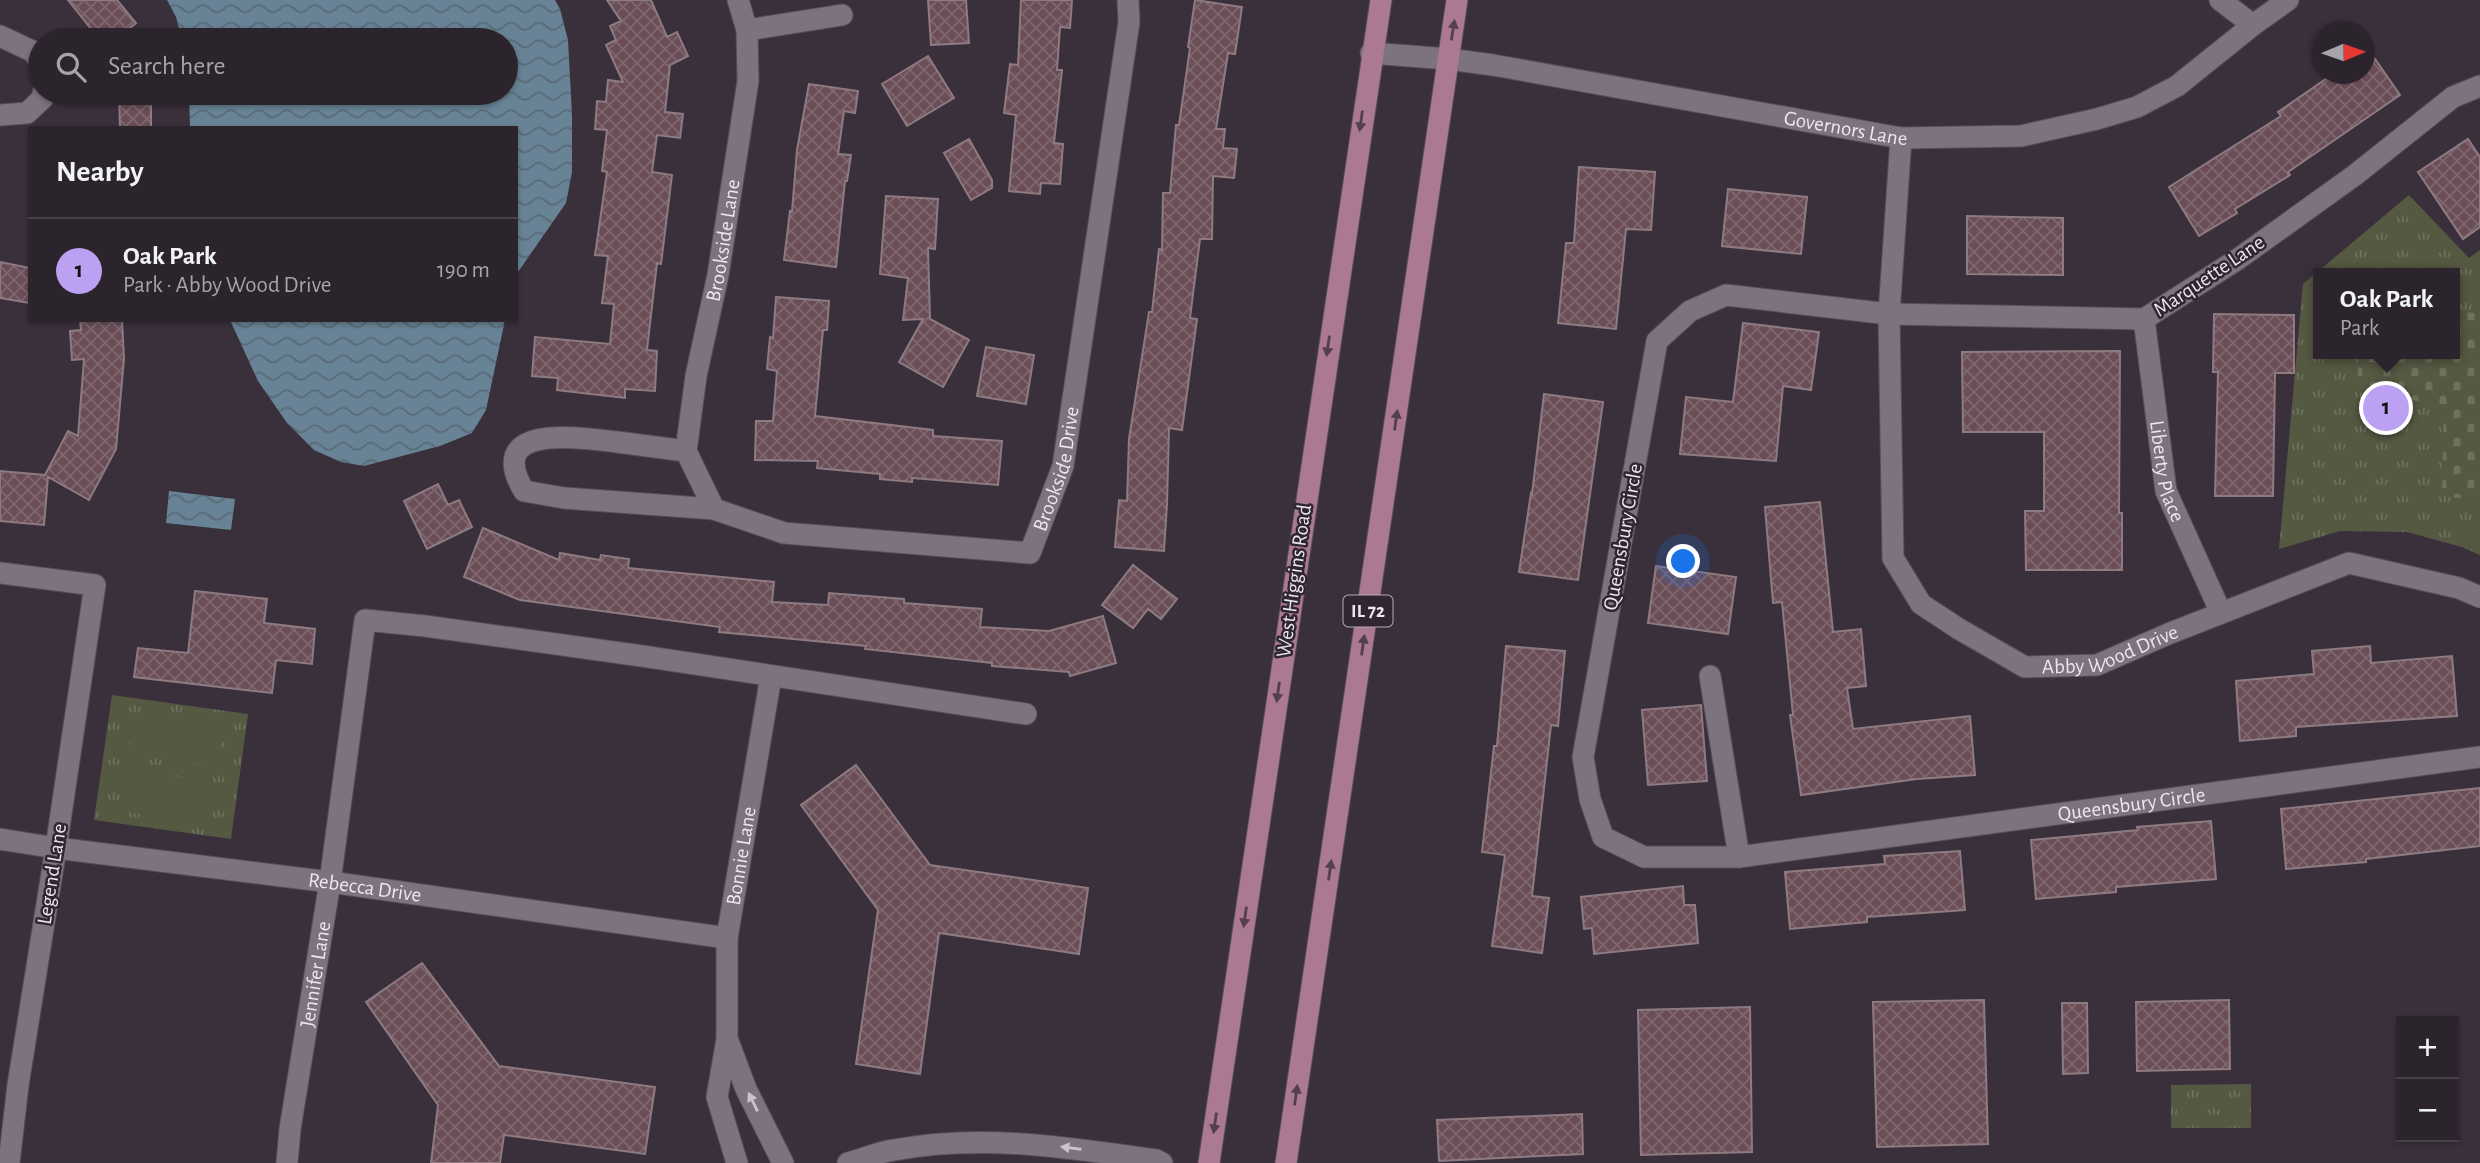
<!DOCTYPE html>
<html lang="en">
<head>
<meta charset="utf-8">
<style>
  body { margin:0; font-family:"Alegreya Sans",sans-serif; background:#342c35; color:#f1f3f6 }
  .controls { position:absolute; right:21px; bottom:21px; display:grid; overflow:hidden; border-radius:0px; box-shadow:0 2px 5px #0004 }
  .controls button { width:63px; height:63px; display:grid; place-items:center; padding:0; border:0; border-bottom:2px solid #484149; background:#2c242d; color:#f1f3f6; font:35px sans-serif }
  .compass { position:absolute; left:2312px; top:21px; width:63px; height:63px; border-radius:50%; background:#2c242d; box-shadow:0 2px 5px #0004; rotate:88deg }
  .you { position:absolute; left:1684px; top:562px; width:24px; height:24px; margin:-18px; border:5px solid #fff; border-radius:50%; background:#1a73e8; box-shadow:0 0 0 10px #1a73e833 }
  .badge { display:grid; place-items:center; width:46px; height:46px; border-radius:50%; background:#bca0f2; color:#111; font-size:23px; font-weight:700 }
  .pin { position:absolute; translate:-50% -50%; border:4px solid #fff; box-shadow:0 2px 7px #0006 }
  .popup { position:absolute; left:2313px; top:268px; width:147px; height:91px; box-sizing:border-box; display:grid; place-content:center; border-radius:0px; background:#2c242d; filter:drop-shadow(0 2px 5px #0005); font-size:23px; white-space:nowrap; color:#a6a4aa }
  .popup b { font-size:26px; color:#f1f3f6 }
  .popup::after { content:''; position:absolute; left:50%; top:100%; margin-left:-14px; border:14px solid transparent; border-top-color:#2c242d }
  .list { margin:0; padding:0; list-style:none }
  h2 { display:flex; justify-content:space-between; align-items:center; height:91px; margin:0; padding:0 28px; font-size:30px }
  h2 small { font-size:23px; font-weight:400; color:#a6a4aa }
  .list li { display:grid; grid-template-columns:46px 1fr auto; gap:21px; align-items:center; box-sizing:border-box; height:105px; padding:0 28px; border-top:2px solid #484149 }
  .list b { display:block; font-size:26px; white-space:nowrap }
  .list p { margin:0; font-size:23px; white-space:nowrap; color:#a6a4aa }
  .list em { font-size:23px; font-style:normal; color:#a6a4aa }
  .icon { flex:none; width:38px; height:38px; fill:none; stroke:currentColor; stroke-width:2; stroke-linecap:round; stroke-linejoin:round }
  .map { position:relative; flex:none; width:2480px; height:1163px; overflow:hidden }
  .search { position:absolute; background:#2c242d; box-shadow:0 2px 5px #0004; left:28px; top:28px; width:490px; height:77px; display:flex; align-items:center; gap:18px; box-sizing:border-box; padding:0 24px; border-radius:38px; color:#a6a4aa; font-size:26px }
  .panel { position:absolute; background:#2c242d; box-shadow:0 2px 5px #0004; left:28px; top:126px; width:490px; height:196px; border-radius:0px }
  .map>svg:first-child { display:block }
</style>
</head>
<body>
<div class="map">
<svg width="2480" height="1163" viewBox="0 0 2480 1163">
  <defs>
    <pattern id="grass-tufts" width="24" height="20" patternUnits="userSpaceOnUse" patternTransform="scale(1.75)"><rect width="24" height="20" fill="#555942"/><path d="M3 7l-1-3M5 7V3M7 7l1-3M15 17l-1-3M17 17v-4M19 17l1-3" fill="none" stroke="#6e715e"/></pattern>
    <pattern id="cemetery-stones" width="16" height="16" patternUnits="userSpaceOnUse" patternTransform="scale(1.75)"><rect width="16" height="16" fill="#555942"/><path d="M2 7V4a2 2 0 0 1 4 0v3zM10 15v-3a2 2 0 0 1 4 0v3z" fill="#6e715e"/></pattern>
    <pattern id="water-waves" width="16" height="10" patternUnits="userSpaceOnUse" patternTransform="scale(1.75)"><rect width="16" height="10" fill="#678395"/><path d="M0 5q4-4 8 0t8 0" fill="none" stroke="#5a6a76"/></pattern>
    <pattern id="building-cross-hatch" width="8" height="8" patternUnits="userSpaceOnUse" patternTransform="scale(1.75)"><rect width="8" height="8" fill="#6a4d57"/><path d="M0 0l8 8M0 8l8-8" fill="none" stroke="#7f676f"/></pattern>
  </defs>
  <rect width="100%" height="100%" fill="#3a303c"/>
  <path fill="url(#grass-tufts)" fill-rule="evenodd" d="M2409,195L2469,258L2480,250V555L2462,547L2407,532L2340,531L2279,549L2303,284ZM2318,273H2454V354H2318Z
    M112,695L248,714L231,839L94,820Z
    M2251,1084V1128H2171V1085Z"/>
  <path fill="url(#cemetery-stones)" d="M2454,312L2480,313V502L2442,495L2444,405L2357,392L2359,354H2454Z"/>
  <path fill="#555942" d="M134,713L223,726L217,767L128,755Z
    M125,770L214,782L208,824L120,811Z"/>
  <path fill="url(#water-waves)" d="M167,0H555L560,9L568,40L572,115V172L566,203L518,272L516,279V128H190L189,93H506V40H182L176,17Z
    M230,320H505L486,410L472,433L440,446L364,466L341,462L314,450L287,423L258,381Z
    M169,491L235,499L231,530L166,523Z"/>
  <path fill="url(#building-cross-hatch)" stroke="#8e7b81" stroke-width="2" d="M68,0H117L136,23L115,40H100Z
    M607,0H651L667,37L677,32L688,56L670,65L665,112L683,114L680,138L657,135L652,172L672,175L661,264L657,263L647,350L657,351L655,391L625,389V398L557,390L558,378L532,376L535,337L610,344L614,304L602,303L608,256L595,255L607,172L602,171L607,130L595,129L597,101L606,102L608,80L623,82L606,45L616,40L610,26L621,21Z
    M928,0H966L969,43L931,45Z
    M1021,0H1072L1070,28L1060,27L1057,70H1062L1054,143L1063,144L1060,184L1041,183L1040,194L1009,191L1016,115L1004,113L1010,64L1018,65Z
    M1195,0L1242,7L1235,54L1228,53L1216,129H1225L1223,148L1237,149L1234,178L1213,176L1212,239H1200L1190,318L1197,319L1182,430L1169,428L1167,504L1164,551L1115,547L1119,500L1127,501L1129,439L1149,312H1152L1159,249L1162,250L1163,193H1170L1176,125H1179L1190,48L1188,47Z
    M2364,43L2400,95L2288,172L2290,175L2235,209L2237,213L2199,236L2169,187L2281,116L2278,112L2333,74H2364Z
    M928,56L954,98L907,126L882,84Z
    M809,84L858,91L855,113L844,111L838,154L851,155L847,181H845L836,267L784,260L790,211L792,212L797,150Z
    M119,93H151V128H120Z
    M969,139L992,180V188L971,200L944,153Z
    M2468,139L2480,157V227L2463,239L2418,172Z
    M1579,167L1655,172L1651,230L1626,229L1616,329L1558,323L1566,243H1574Z
    M1728,189L1807,197L1801,254L1722,246Z
    M886,196L938,199L935,249L928,248L930,319L969,340L943,387L899,362L923,319L903,320L908,278L880,274Z
    M1967,216L2063,218V275L1967,274Z
    M0,262L30,268V303L0,298Z
    M776,297L829,301L827,330H823L815,416L933,430V436L1002,441L998,485L912,478V482L880,479V474L817,468L818,461L755,460L756,421H773L777,371L767,369L770,337L773,338Z
    M2214,314L2294,315V373H2275L2273,496H2215L2218,372H2213Z
    M80,320H122L124,359L116,449L89,500L48,477L44,525L0,521V471L45,475L68,431L78,436L84,359L72,360L70,331L81,330Z
    M1743,323L1819,332L1811,390L1783,386L1776,461L1680,454L1686,397L1733,402Z
    M986,347L1034,355L1026,404L977,396Z
    M2120,351L2119,513H2122V570H2026L2025,511H2044V432H1963L1962,352Z
    M1544,394L1603,402L1578,580L1519,572L1531,493L1532,494Z
    M438,484L448,505L459,500L472,527L427,549L404,501Z
    M1820,502L1833,632L1861,629L1866,686L1847,688L1853,729L1970,716L1975,775L1917,779L1801,795L1790,715H1793L1782,602L1773,603L1765,507Z
    M483,528L559,560L560,553L600,560L601,555L629,559L628,568L774,582L772,602L828,605L829,593L904,599V603L982,609L980,627L1049,631L1103,616L1116,663L1070,676L1069,672L992,666V663L865,649L866,646L719,632L720,627L520,600L464,577Z
    M1133,565L1177,599L1161,619L1148,609L1133,628L1102,605Z
    M1656,566L1736,577L1728,634L1648,623Z
    M195,591L267,599L264,623L315,629L312,664L276,660L272,693L134,677L138,648L188,653Z
    M1506,646L1565,651L1558,726L1551,725L1532,896L1549,898L1542,953L1492,946L1505,855L1482,852L1494,746H1497Z
    M2370,646L2371,663L2452,656L2457,716L2296,727V736L2240,741L2236,681L2314,674L2312,651Z
    M1701,705L1707,781L1648,785L1642,710Z
    M856,765L930,865L1088,888L1079,954L939,933L920,1074L856,1064L878,910L801,805Z
    M2480,788V846L2366,859V862L2286,869L2281,809Z
    M2211,821L2216,879L2116,887V892L2036,899L2031,840L2138,830L2137,827Z
    M1960,851L1965,910L1867,917V922L1790,929L1785,872L1885,864L1884,856Z
    M1683,886L1684,905H1695L1698,943L1594,954L1592,928L1584,929L1581,897Z
    M422,963L499,1066L655,1087L645,1154L504,1135L500,1163H431L438,1105L366,1002Z
    M1984,1000L1988,1144L1877,1147L1873,1002Z
    M2229,1000L2230,1069L2137,1071L2136,1002Z
    M2062,1003H2087L2088,1073L2063,1074Z
    M1750,1007L1752,1152L1641,1155L1638,1010Z
    M1582,1114L1583,1154L1439,1161L1437,1120Z"/>
  <g fill="none" stroke-linecap="round" stroke-linejoin="round">
    <defs>
      <g id="street">
        <path d="M2220,0L2253,25"/>
        <path d="M747,30L842,15"/>
        <path d="M0,36L34,52L40,63"/>
        <path id="s1" d="M1371,53L1448,59L1493,65L1901,138L2021,136L2097,119L2137,107L2177,86L2253,25L2288,0"/>
        <path id="s2" d="M2480,86L2453,97L2355,175L2238,259L2144,319L1889,314L1726,295L1690,311L1657,341L1583,757L1590,799L1603,837L1644,857H1739L2480,757"/>
        <path d="M0,115L27,113L43,98V93"/>
        <path id="s3" d="M1901,138L1889,314L1893,558L1921,604L1959,629L2025,667L2097,665L2168,634L2349,563L2459,588L2480,597"/>
        <path id="s4" d="M2144,319L2166,491L2221,613"/>
        <path id="s5" d="M686,451L714,509L784,533L1030,553L1063,466L1129,22L1128,0"/>
        <path id="s6" d="M686,451L696,376L718,275L748,81L747,30L738,0"/>
        <path d="M686,451C663,448 640,445 617,442C581,438 483,422 524,491L564,498L714,509"/>
        <path d="M0,573L95,585L56,848L18,1085L9,1163"/>
        <path d="M1710,676L1739,857"/>
        <path id="s7" d="M0,839L56,848L330,882L727,938"/>
        <path d="M728,1041L746,1089L783,1163"/>
        <path id="s8" d="M287,1163L290,1129L330,882L365,620L425,626L642,656L1026,714"/>
        <path id="s9" d="M737,1163L717,1097L727,1039V938L771,676"/>
      </g>
      <path id="secondary" d="M848,1163C863,1159 879,1152 894,1150C982,1133 1070,1148 1156,1160L1162,1163"/>
      <path id="primary" d="M1209,1163L1381,0
        M1286,1163L1457,0"/>
    </defs>
    <use href="#street" stroke="#564e58" stroke-width="23"/>
    <use href="#secondary" stroke="#564e58" stroke-width="23"/>
    <use href="#primary" stroke="#564e58" stroke-width="23"/>
    <use href="#street" stroke="#7d7280" stroke-width="21"/>
    <use href="#secondary" stroke="#7d7280" stroke-width="21"/>
    <use href="#primary" stroke="#ab7994" stroke-width="21"/>
  </g>
  <defs><path id="oneway-solid" d="M-6-.8H1V-3.2L6.5 0L1 3.2V.8H-6Z" transform="scale(1.75)"/></defs>
  <g fill="#543f4f">
    <use href="#oneway-solid" transform="translate(1453 30) rotate(-81)"/>
    <use href="#oneway-solid" transform="translate(1361 121) rotate(98)"/>
    <use href="#oneway-solid" transform="translate(1328 346) rotate(98)"/>
    <use href="#oneway-solid" transform="translate(1396 420) rotate(-82)"/>
    <use href="#oneway-solid" transform="translate(1363 645) rotate(-82)"/>
    <use href="#oneway-solid" transform="translate(1278 692) rotate(98)"/>
    <use href="#oneway-solid" transform="translate(1330 870) rotate(-82)"/>
    <use href="#oneway-solid" transform="translate(1245 917) rotate(98)"/>
    <use href="#oneway-solid" transform="translate(1296 1095) rotate(-82)"/>
    <use href="#oneway-solid" transform="translate(1215 1123) rotate(98)"/>
  </g>
  <g fill="#cbc3cd">
    <use href="#oneway-solid" transform="translate(753 1102) rotate(-116)"/>
    <use href="#oneway-solid" transform="translate(1071 1148) rotate(-172)"/>
  </g>
  <g text-anchor="middle" dominant-baseline="central" stroke-width="5" stroke-linejoin="round" paint-order="stroke">
    <rect fill="#2f2632" stroke="#b3acb6" stroke-width="2" x="1343.5" y="595.5" width="49" height="31" rx="5"/>
    <g font-size="19" font-weight="bold" fill="#ece6ee">
      <text x="1368" y="611">IL 72</text>
    </g>
    <g font-size="21" fill="#ece6ee" stroke="#2f2632">
      <text stroke="none"><textPath href="#s1" startOffset="481">Governors Lane</textPath></text>
      <text stroke="none"><textPath href="#s6" startOffset="214">Brookside Lane</textPath></text>
      <text transform="translate(2209 276) rotate(-34)">Marquette Lane</text>
      <text stroke="none"><textPath href="#s5" startOffset="474">Brookside Drive</textPath></text>
      <text stroke="none"><textPath href="#s4" startOffset="154">Liberty Place</textPath></text>
      <text transform="translate(1623 537) rotate(-80)">Queensbury Circle</text>
      <text transform="translate(1294 581) rotate(-82)">West Higgins Road</text>
      <text stroke="none"><textPath href="#s3" startOffset="684">Abby Wood Drive</textPath></text>
      <text stroke="none"><textPath href="#s2" startOffset="1955">Queensbury Circle</textPath></text>
      <text stroke="none"><textPath href="#s9" startOffset="312">Bonnie Lane</textPath></text>
      <text transform="translate(52 874) rotate(-81)">Legend Lane</text>
      <text stroke="none"><textPath href="#s7" startOffset="368">Rebecca Drive</textPath></text>
      <text stroke="none"><textPath href="#s8" startOffset="191">Jennifer Lane</textPath></text>
    </g>
  </g>
</svg>
<div class="controls">
<button>+</button>
<button>−</button>
</div>
<svg class="compass" viewBox="-18 -18 36 36"><path d="M0-13l5 13h-10z" fill="#e53935"/><path d="M0 13l5-13h-10z" fill="#a6a4aa"/></svg>
<div class="you"></div>
<div class="pin badge" style="left:2386px;top:408px">1</div>
<div class="popup"><b>Oak Park</b>Park</div>
<div class="search"><svg class="icon" aria-label="search" viewBox="0 0 24 24"><circle cx="10" cy="10" r="6"/><path d="M15 15l6 6"/></svg>Search here</div>
<section class="panel">
<h2>Nearby<small></small></h2>
<ul class="list">
<li><span class="badge">1</span><div><b>Oak Park</b><p>Park · Abby Wood Drive</p></div><em>190 m</em></li>
</ul>
</section>
</div>
</body>
</html>
